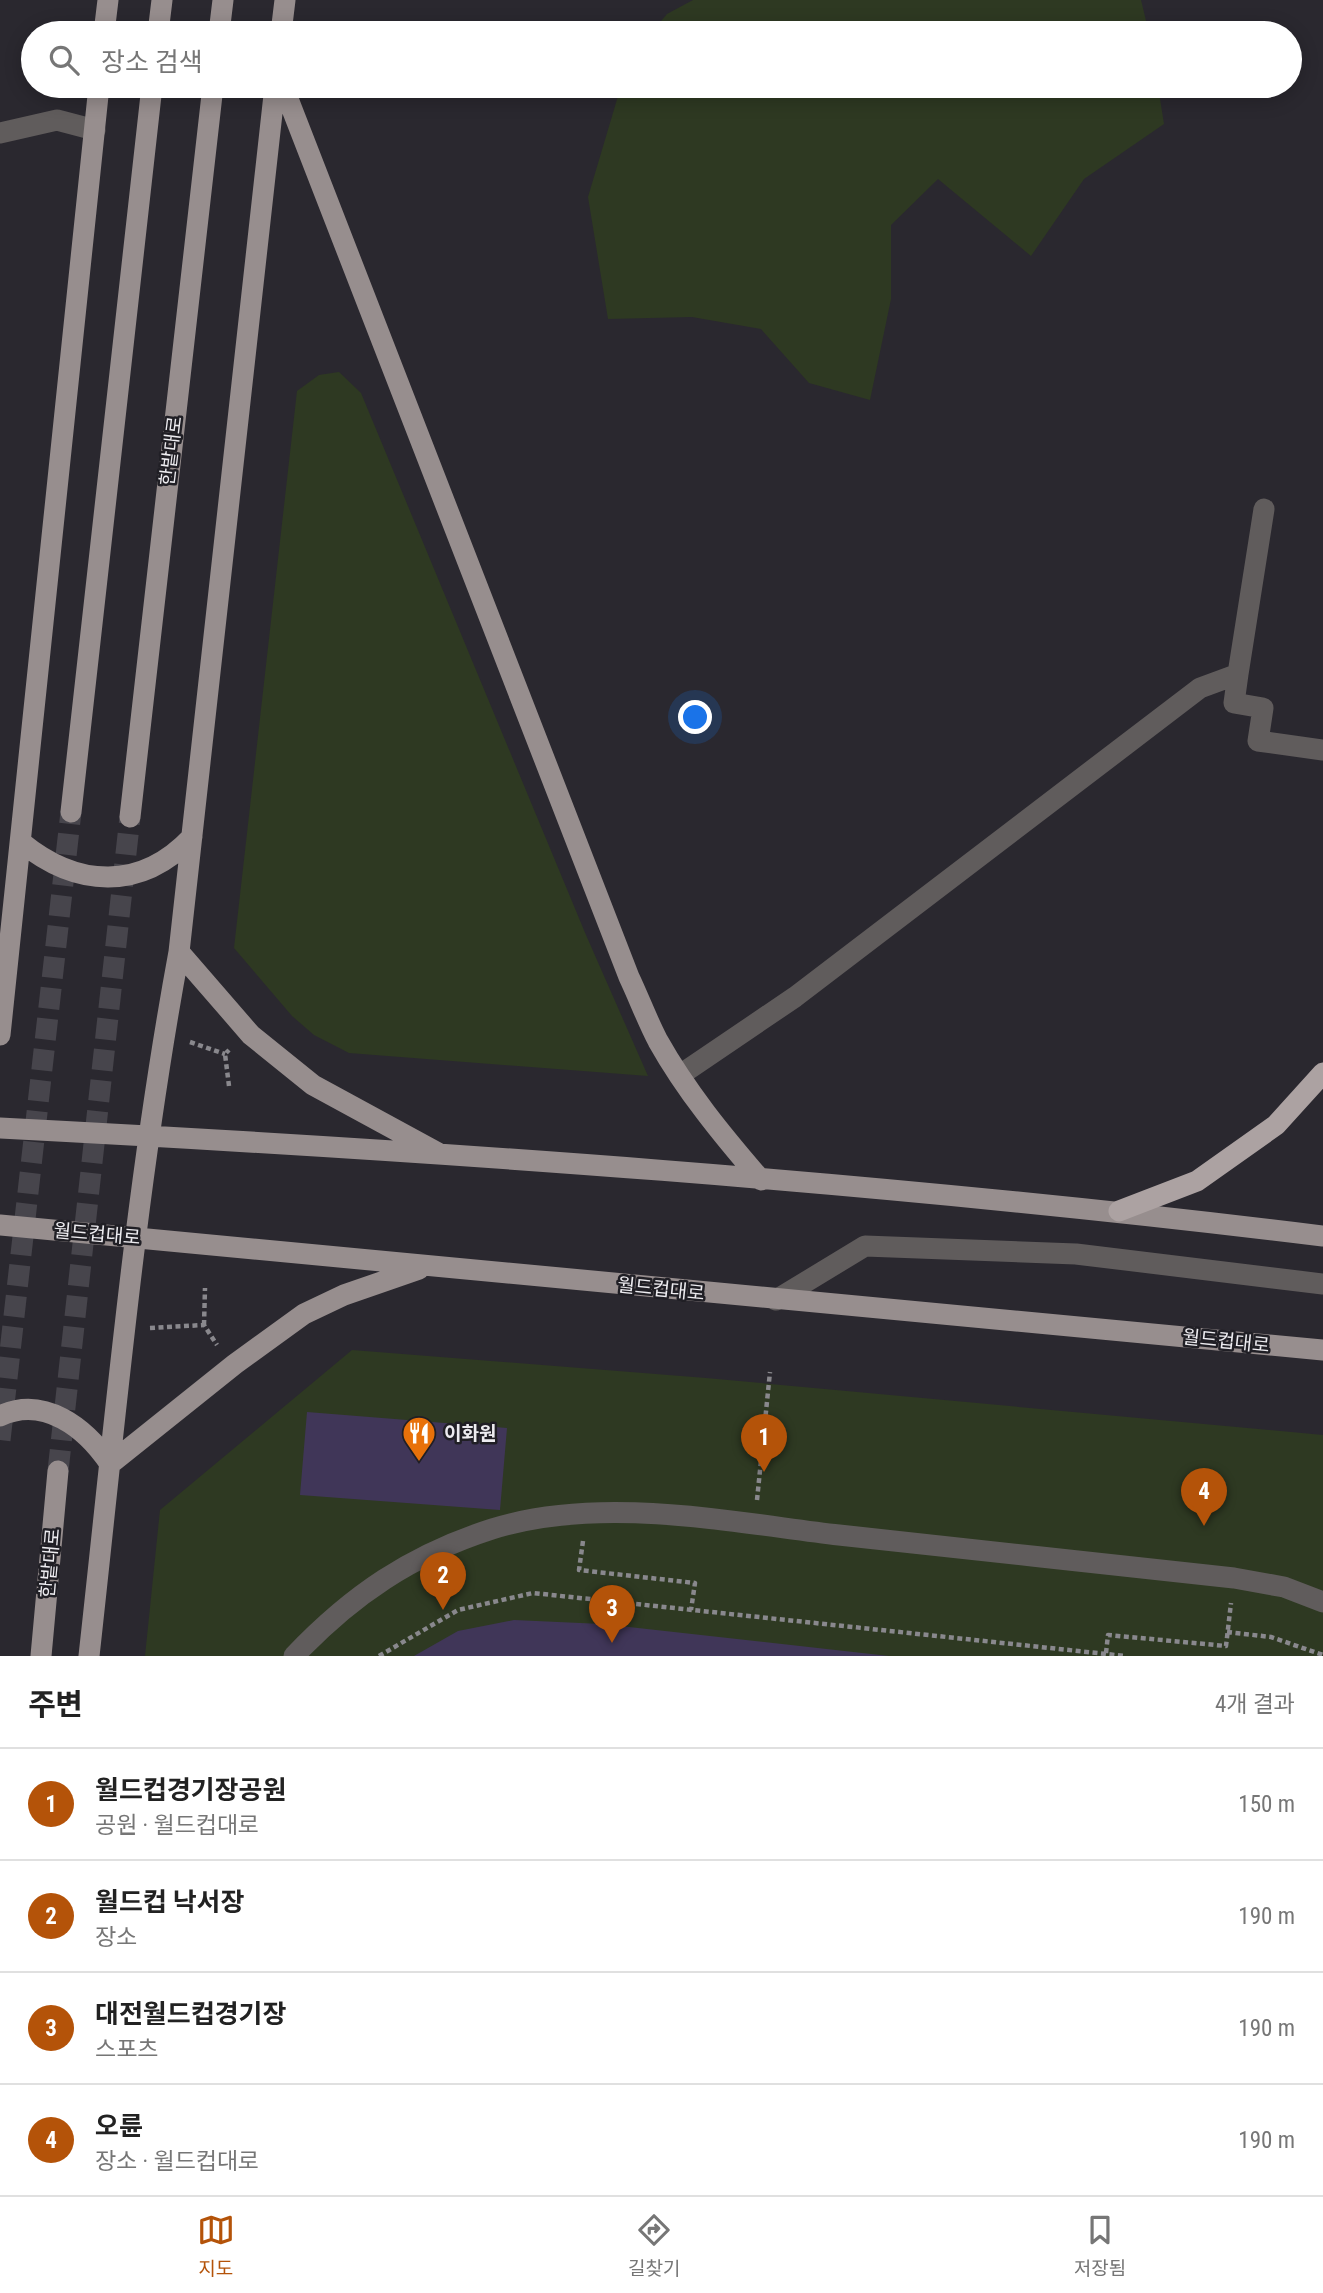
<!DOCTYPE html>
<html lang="ko">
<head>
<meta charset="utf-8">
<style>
  body { margin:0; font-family:"Roboto Condensed","Noto Sans KR",sans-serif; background:#f2f2f2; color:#222 }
  .you { position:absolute; left:696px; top:718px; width:24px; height:24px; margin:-18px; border:5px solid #fff; border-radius:50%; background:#1a73e8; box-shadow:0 0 0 10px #1a73e833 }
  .badge { display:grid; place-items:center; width:46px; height:46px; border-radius:50%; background:#b45309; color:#fff; font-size:23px; font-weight:700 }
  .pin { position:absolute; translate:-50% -58px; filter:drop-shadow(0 2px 4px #0008) }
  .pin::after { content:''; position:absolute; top:37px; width:24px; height:21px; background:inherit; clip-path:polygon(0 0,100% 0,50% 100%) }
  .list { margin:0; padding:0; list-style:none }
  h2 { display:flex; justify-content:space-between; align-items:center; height:91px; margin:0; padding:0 28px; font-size:30px }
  h2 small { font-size:23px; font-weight:400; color:#767676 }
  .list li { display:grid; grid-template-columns:46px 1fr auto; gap:21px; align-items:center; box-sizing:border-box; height:112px; padding:0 28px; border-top:2px solid #e0e0e0 }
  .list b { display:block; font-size:26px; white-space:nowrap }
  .list p { margin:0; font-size:23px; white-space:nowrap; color:#767676 }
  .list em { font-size:23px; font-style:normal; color:#767676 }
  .icon { flex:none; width:38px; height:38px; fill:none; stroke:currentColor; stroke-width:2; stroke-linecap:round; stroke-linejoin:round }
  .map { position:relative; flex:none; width:1323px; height:1656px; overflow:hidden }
  .search { position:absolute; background:#fff; box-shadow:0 4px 18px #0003; left:21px; right:21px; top:21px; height:77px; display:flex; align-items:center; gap:18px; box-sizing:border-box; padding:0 24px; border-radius:38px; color:#767676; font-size:26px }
  .sheet { height:539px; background:#fff }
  nav { display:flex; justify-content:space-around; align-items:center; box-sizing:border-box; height:98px; border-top:2px solid #e0e0e0; background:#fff; font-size:19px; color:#767676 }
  nav a { display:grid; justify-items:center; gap:4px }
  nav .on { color:#b45309 }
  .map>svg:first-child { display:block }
</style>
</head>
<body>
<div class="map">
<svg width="1323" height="1656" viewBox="0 0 1323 1656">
  <rect width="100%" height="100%" fill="#2a282f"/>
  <path fill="#2e3922" d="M693,0H1141L1149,33H651L667,14Z
    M621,86H1158L1164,124L1084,179L1031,256L938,179L891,225V299L870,400L809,383L761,329L692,317L608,319L588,197Z
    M339,372L361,393L586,935L648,1076L349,1053L314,1035L292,1016L234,948L297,391L319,375Z
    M352,1350L706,1378L1323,1435V1656H145L160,1510Z"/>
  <path fill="#403658" d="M307,1412L507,1428L500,1510L300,1495Z
    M514,1620L602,1624L889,1656H414L458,1631Z"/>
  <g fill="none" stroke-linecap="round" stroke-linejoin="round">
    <path stroke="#47454c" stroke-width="21" stroke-dasharray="21 10" stroke-linecap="butt" d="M0,1440L71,812
      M58,1471L130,817"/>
    <path stroke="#89888d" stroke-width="4.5" stroke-dasharray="5 3.5" stroke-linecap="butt" d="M190,1042L225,1054
      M229,1086L225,1054L229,1050
      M204,1325L205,1288
      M150,1328L204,1325L217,1345
      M757,1500L770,1372
      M583,1541L579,1570L695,1583L691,1610
      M1227,1632L1271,1637L1323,1655
      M1106,1653L1108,1635L1226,1646L1231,1603
      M379,1656L458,1610L533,1593L1125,1656"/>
    <path stroke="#605c5c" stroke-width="21" d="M0,133L57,120L95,130
      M1238,674L1264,509
      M680,1075L795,997L1200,688L1238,674L1234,703L1263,708L1258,741L1323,750
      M776,1300L865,1246L1076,1254L1323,1284
      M294,1656C352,1595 411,1555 492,1529C600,1495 729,1522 839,1535C971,1549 1102,1564 1234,1578L1284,1587L1323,1602"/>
    <path stroke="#978e8e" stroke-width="21" d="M104,33L108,0
      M158,33L162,0
      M219,33L223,0
      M281,33L285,0
      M283,86L629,977C639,998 647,1020 658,1041C686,1091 723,1136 761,1180
      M71,812L152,86
      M130,817L213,86
      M21,842C77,888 141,891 192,837
      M179,952L251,1035L313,1085L438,1153
      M0,1035L99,86
      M0,1128C441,1151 884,1182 1323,1236
      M0,1225L1323,1350
      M0,1416C44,1395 86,1428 110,1464L235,1364L304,1314L344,1295L419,1269
      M41,1656L58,1471
      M89,1656C115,1421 136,1184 179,952L275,86"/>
    <path stroke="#aca2a2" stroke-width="21" d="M1119,1211L1197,1181L1276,1125L1323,1073"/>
  </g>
  <defs>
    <symbol id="restaurant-pin" viewBox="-11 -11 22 30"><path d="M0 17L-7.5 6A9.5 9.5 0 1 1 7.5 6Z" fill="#e8710a" stroke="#201f25"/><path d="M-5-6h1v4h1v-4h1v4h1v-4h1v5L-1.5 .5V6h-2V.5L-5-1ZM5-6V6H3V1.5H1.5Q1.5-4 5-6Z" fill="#fff"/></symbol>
  </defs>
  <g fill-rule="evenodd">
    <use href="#restaurant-pin" x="400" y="1414" width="38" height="52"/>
  </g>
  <g text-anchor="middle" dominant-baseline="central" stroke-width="5" stroke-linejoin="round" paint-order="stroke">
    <g font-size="19" fill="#edecf0" stroke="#201f25">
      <text transform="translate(171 451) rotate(-83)">한밭대로</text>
      <text transform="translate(97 1234) rotate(5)">월드컵대로</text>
      <text transform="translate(661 1289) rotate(6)">월드컵대로</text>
      <text transform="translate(1226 1341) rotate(6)">월드컵대로</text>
      <text transform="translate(50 1563) rotate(-85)">한밭대로</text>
    </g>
    <g font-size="19" font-weight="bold" fill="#edecf0" stroke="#201f25" text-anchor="start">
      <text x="444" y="1433">이화원</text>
    </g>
  </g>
</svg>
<div class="you"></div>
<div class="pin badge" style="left:764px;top:1472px">1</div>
<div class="pin badge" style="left:443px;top:1610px">2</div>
<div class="pin badge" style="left:612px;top:1643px">3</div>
<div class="pin badge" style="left:1204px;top:1526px">4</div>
<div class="search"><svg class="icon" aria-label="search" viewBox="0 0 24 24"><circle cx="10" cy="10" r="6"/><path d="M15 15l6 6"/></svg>장소 검색</div>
</div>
<section class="sheet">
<h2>주변<small>4개 결과</small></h2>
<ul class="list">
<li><span class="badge">1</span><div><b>월드컵경기장공원</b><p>공원 · 월드컵대로</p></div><em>150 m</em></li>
<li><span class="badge">2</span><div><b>월드컵 낙서장</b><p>장소</p></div><em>190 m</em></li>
<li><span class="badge">3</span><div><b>대전월드컵경기장</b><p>스포츠</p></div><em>190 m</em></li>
<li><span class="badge">4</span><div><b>오륜</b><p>장소 · 월드컵대로</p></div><em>190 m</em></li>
</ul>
</section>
<nav>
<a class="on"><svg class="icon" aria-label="map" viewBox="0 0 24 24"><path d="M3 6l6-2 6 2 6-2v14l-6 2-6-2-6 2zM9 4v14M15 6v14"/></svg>지도</a>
<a><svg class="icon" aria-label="directions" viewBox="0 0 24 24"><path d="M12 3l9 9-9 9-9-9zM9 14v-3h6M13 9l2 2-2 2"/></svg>길찾기</a>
<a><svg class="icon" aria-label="saved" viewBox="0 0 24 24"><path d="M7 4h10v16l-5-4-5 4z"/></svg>저장됨</a>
</nav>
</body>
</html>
